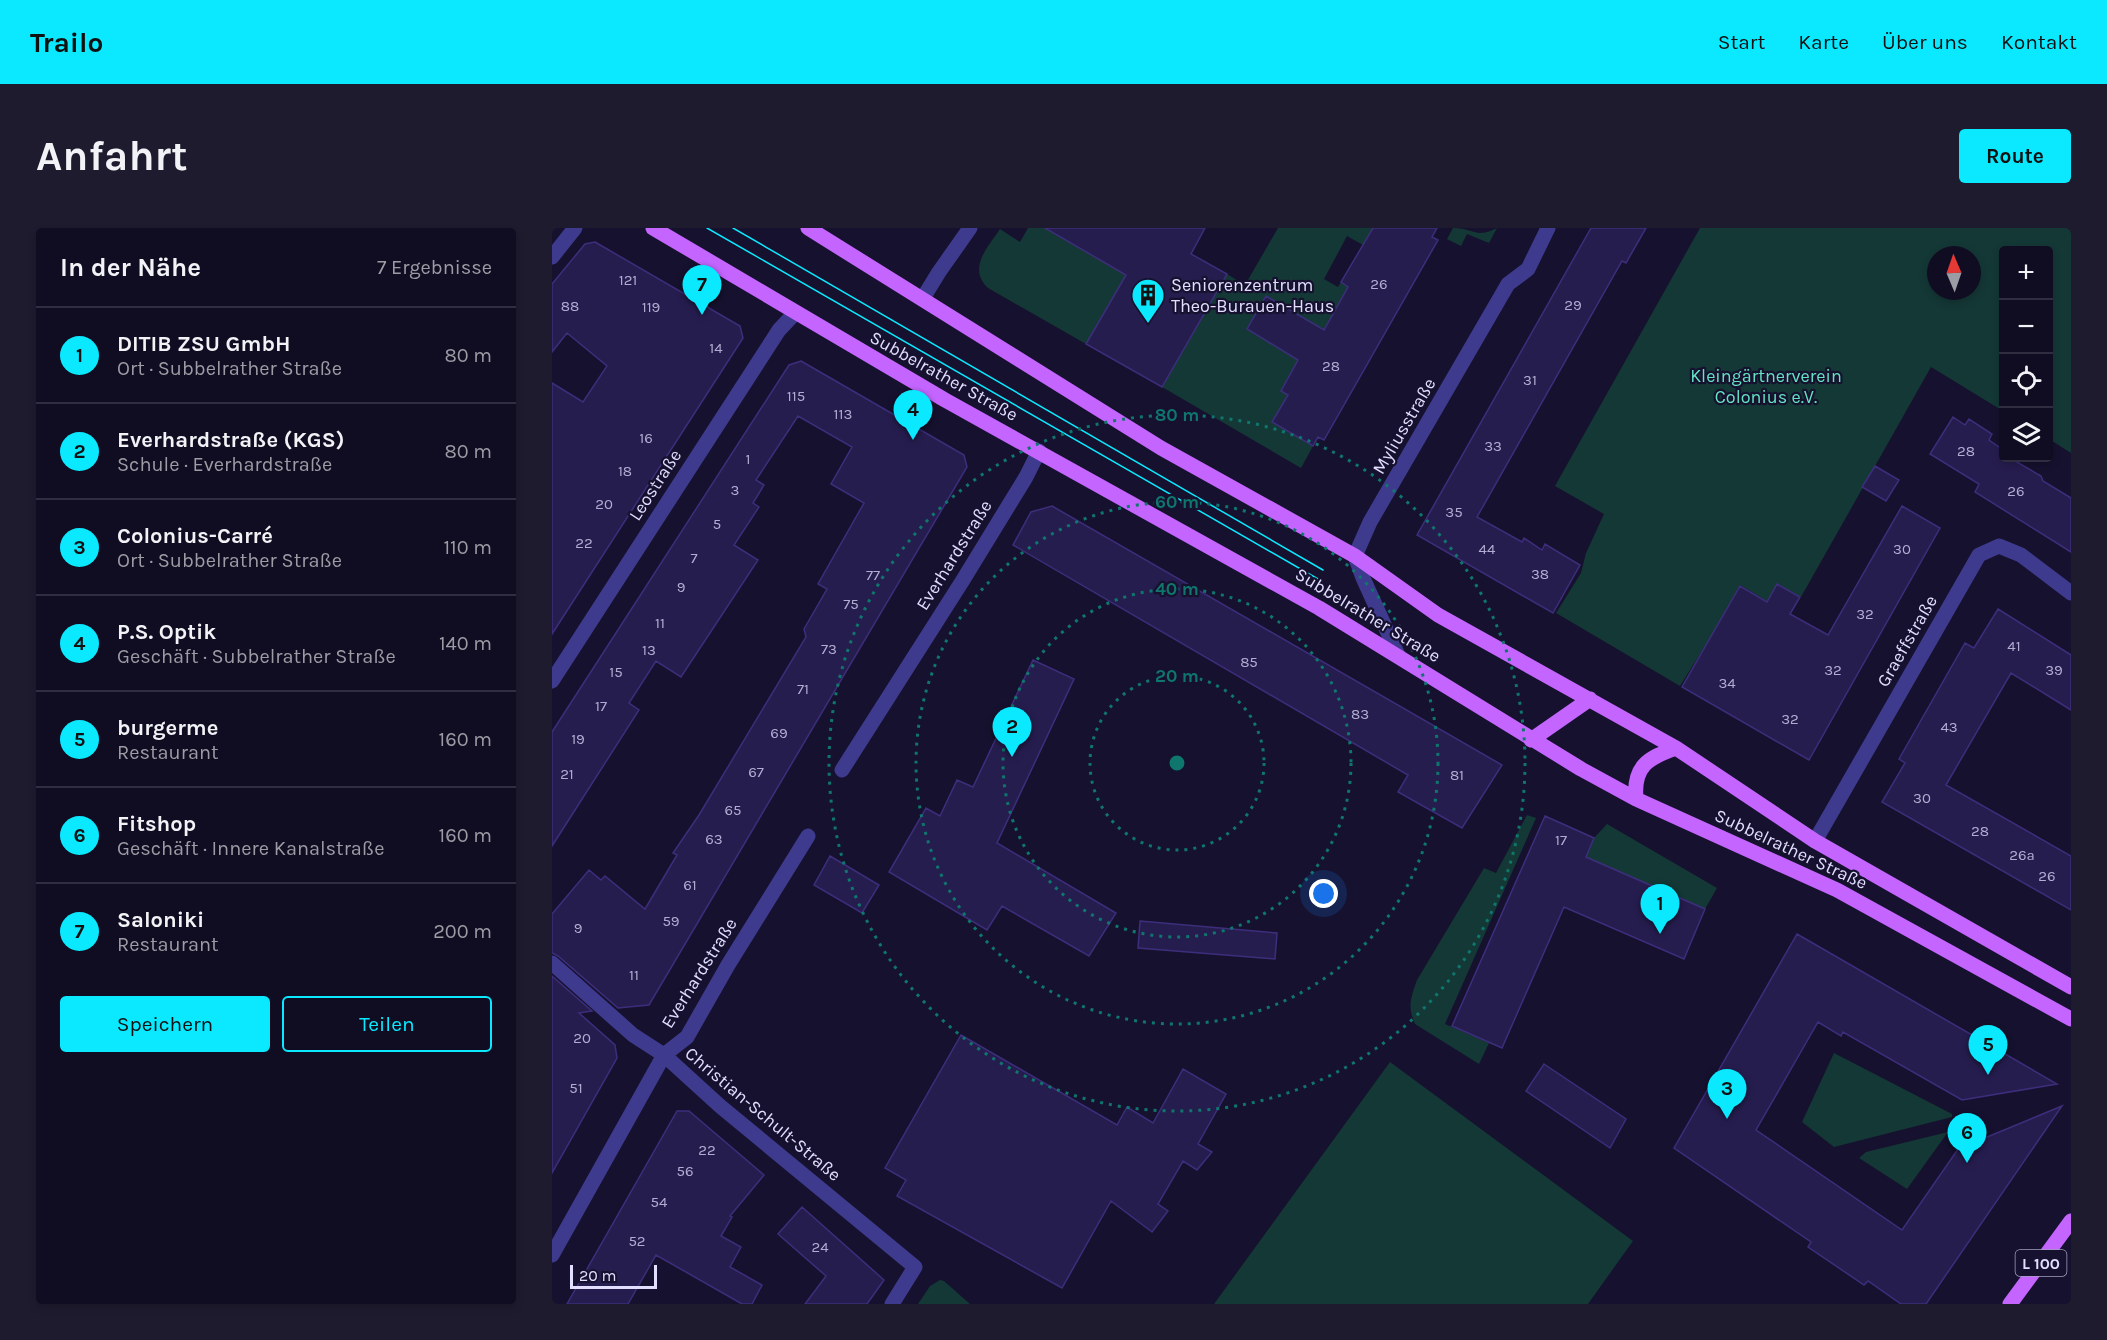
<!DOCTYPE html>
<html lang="de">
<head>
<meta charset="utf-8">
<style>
  body { margin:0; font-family:Karla,sans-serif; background:#1e1b2f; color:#f1f3f6 }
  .controls { position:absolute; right:18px; top:18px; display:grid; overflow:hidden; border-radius:6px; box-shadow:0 3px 9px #0003 }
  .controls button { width:54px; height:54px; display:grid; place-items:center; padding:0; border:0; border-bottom:2px solid #302d40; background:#100d22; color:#f1f3f6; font:30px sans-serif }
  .compass { position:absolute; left:1375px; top:18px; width:54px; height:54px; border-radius:50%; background:#100d22; box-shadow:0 3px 9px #0003; rotate:358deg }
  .scale { position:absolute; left:18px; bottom:15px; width:87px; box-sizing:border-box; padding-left:6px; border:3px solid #e1deff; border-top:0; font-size:16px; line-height:21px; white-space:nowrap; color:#e1deff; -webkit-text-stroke:4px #16112e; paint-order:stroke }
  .you { position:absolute; left:772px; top:666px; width:21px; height:21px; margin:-15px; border:4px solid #fff; border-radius:50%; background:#1a73e8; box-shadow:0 0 0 9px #1a73e833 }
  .badge { display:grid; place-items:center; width:39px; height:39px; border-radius:50%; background:#0ae9ff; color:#111; font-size:20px; font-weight:700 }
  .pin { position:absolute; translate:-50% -50px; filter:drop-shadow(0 2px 3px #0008) }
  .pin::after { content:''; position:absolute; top:32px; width:21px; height:18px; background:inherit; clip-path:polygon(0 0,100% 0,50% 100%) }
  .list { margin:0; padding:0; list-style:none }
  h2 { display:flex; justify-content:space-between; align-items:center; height:78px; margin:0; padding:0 24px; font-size:26px }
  h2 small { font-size:20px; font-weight:400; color:#9c9ca5 }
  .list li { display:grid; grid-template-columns:39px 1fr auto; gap:18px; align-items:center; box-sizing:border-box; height:96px; padding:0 24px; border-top:2px solid #302d40 }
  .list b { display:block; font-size:22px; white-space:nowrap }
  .list p { margin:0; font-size:20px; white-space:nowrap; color:#9c9ca5 }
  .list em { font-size:20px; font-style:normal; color:#9c9ca5 }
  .actions { display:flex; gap:12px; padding:18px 24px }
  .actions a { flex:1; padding:14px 0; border:2px solid #0ae9ff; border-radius:6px; text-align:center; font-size:21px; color:#0ae9ff }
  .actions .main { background:#0ae9ff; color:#111 }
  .icon { flex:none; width:33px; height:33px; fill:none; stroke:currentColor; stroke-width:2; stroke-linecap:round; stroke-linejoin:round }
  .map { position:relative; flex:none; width:1519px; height:1076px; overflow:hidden; border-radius:6px }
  header { display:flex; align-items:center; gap:36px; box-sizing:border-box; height:84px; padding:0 30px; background:#0ae9ff; color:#111 }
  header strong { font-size:28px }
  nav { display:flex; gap:33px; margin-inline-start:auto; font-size:21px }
  .intro { display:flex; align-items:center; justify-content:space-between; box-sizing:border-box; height:144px; padding:0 36px }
  h1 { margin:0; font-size:42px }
  .button { padding:15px 27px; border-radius:6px; background:#0ae9ff; color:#111; font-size:21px; font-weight:700 }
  main { display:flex; gap:36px; padding:0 36px }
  aside { flex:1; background:#100d22; border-radius:6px; box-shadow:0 3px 9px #0003 }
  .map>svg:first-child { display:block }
</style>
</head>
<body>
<header>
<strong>Trailo</strong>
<nav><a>Start</a><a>Karte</a><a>Über uns</a><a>Kontakt</a></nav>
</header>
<div class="intro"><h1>Anfahrt</h1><a class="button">Route</a></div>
<main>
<aside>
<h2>In der Nähe<small>7 Ergebnisse</small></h2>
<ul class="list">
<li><span class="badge">1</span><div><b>DITIB ZSU GmbH</b><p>Ort · Subbelrather Straße</p></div><em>80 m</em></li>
<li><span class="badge">2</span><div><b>Everhardstraße (KGS)</b><p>Schule · Everhardstraße</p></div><em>80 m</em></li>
<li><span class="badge">3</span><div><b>Colonius-Carré</b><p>Ort · Subbelrather Straße</p></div><em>110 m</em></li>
<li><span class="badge">4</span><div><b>P.S. Optik</b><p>Geschäft · Subbelrather Straße</p></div><em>140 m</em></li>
<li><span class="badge">5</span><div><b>burgerme</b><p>Restaurant</p></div><em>160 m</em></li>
<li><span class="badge">6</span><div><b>Fitshop</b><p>Geschäft · Innere Kanalstraße</p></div><em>160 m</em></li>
<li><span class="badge">7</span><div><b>Saloniki</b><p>Restaurant</p></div><em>200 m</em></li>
</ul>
<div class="actions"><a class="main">Speichern</a><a>Teilen</a></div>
</aside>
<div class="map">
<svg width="1519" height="1076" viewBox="0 0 1519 1076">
  <rect width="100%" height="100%" fill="#16112e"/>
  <path fill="#143836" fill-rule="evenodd" d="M476,0H495L592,56L562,68L534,116L436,60C415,40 436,19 448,1L468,14Z
    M726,0H821L811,17L795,8L772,51L786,59L789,54L796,59L767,111L760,108L729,162L736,167L720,194L761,218L749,240L610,159L675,46L693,57Z
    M901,0C922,0 923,11 945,0L937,15L915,6L909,18L895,11Z
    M1148,0H1519V225L1497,211L1496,22H1452L1451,183L1379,139L1249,369L1225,356L1215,373L1188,357L1160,407L1128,458L1004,385L1029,345L1034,325L1052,286L1003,258ZM1384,27H1420V63H1384Z
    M975,587L984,590L893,796L937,815L927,836L863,796C855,779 859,769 865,752L932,640L944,645Z
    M1055,596L1165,660L1153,681L1034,629L1042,610Z
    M1282,825L1400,886V889L1282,919L1250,894Z
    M838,834L1081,1013L1036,1076H662Z
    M1396,904L1355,961L1307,930L1314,924Z
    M388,1052L392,1053L418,1076H366L378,1058Z"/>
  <path fill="#261d4f" stroke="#3d2e7c" stroke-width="1.5" d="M493,0H653L639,26L675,46L610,159L534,116L574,47Z
    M821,0H885L880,9L886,12L772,212L766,209L761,218L720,194L736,167L729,163L746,132L695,101L714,68L772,102L796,59L789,54Z
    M1039,0H1094L1074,35L1070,33L925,289L970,314L972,310L990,322L993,316L1028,337L1001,385L865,307Z
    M43,14L188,98L191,110L0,406V155L31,174L55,138L15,105L0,124V56L33,16Z
    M249,133L412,227L415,239L97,777L66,780L6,728L0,725V686L37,642L49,652L53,648L93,681L125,627L121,625L147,587L254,409L252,401L275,361L266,356L312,275L279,256L300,219L246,188L204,252L212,257L201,275L207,279L182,317L206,332L129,449L104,433L77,475L87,482L0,618V504L237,137Z
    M1401,189L1413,197L1417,191L1440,206L1437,212L1450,221L1448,223L1452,225V230H1458L1489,248L1491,253L1519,270V324L1423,264L1427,256L1378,226Z
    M1323,238L1347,252L1334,273L1310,259Z
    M500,278L950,537L910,600L846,564L856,547L461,317L479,284Z
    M1350,278L1388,300L1257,532L1130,459L1188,358L1215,374L1225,356L1248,369L1238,386L1276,407Z
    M1446,381L1519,427V482L1459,445L1394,557L1519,628V682L1330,574L1353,535L1347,531L1413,415L1422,420Z
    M481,432L522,451L445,615L564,685L537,728L450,678L435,702L337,644L374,580L388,588L405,552L421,559Z
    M993,588L1042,610L1034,629L1153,681L1132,731L1012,679L950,820L900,798Z
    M278,628L327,657L310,685L262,657Z
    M588,693L725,705L723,731L586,720Z
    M1245,706L1505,856L1410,872L1291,804L1289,808L1266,794L1204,902L1350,1002L1406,921L1510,878L1374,1076H1349L1316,1053L1312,1057L1256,1019L1259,1014L1122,920Z
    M0,748L40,783L27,785L63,817L65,830L0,945Z
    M409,807L565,897L575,879L601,895L631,841L674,866L646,916L660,924L645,942L631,933L606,976L616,983L600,1004L559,973L510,1060L345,968L354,952L333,940Z
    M992,836L1074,891L1058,920L974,863Z
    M125,883H137L212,947L178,988L180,989L169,1008L189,1019L178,1039L210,1057L200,1076H190L104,1027L76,1076H15Z
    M250,979L332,1052L315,1076H253L274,1048L226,1006Z"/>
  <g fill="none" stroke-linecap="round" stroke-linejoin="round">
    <path stroke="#3e3b8e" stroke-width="15" d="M0,29L23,0
      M371,70L387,44L418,0
      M846,427L811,350L803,328L818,294L956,56L976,41L996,0
      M0,453L227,102L243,85
      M290,542L411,352L474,249L487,223
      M1263,613L1427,327L1447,318L1469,327L1519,365
      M0,735L81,807L112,827L168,878L363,1039L340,1076
      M0,1027L112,827L135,809L176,737L256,608"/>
    <path stroke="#c465ff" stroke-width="15" d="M101,0L393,172L767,380L1029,541L1084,571L1285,662L1519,791
      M256,0L609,220L803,328L886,387L1124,520L1263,613L1519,759
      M979,512L1038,471
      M1084,571C1081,538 1096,530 1124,520
      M1458,1076L1519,993"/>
    <path stroke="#0ae9ff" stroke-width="1.5" d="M155,0L766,351
      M181,0L771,342"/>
  </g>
  <g fill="none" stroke="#0f766e" stroke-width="3" stroke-dasharray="3 6">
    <circle cx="625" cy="535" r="87"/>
    <circle cx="625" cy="535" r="174"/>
    <circle cx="625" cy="535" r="261"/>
    <circle cx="625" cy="535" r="348"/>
  </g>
  <defs>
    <symbol id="building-pin" viewBox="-11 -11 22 30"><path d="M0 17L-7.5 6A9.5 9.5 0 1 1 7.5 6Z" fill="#0ae9ff" stroke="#16112e"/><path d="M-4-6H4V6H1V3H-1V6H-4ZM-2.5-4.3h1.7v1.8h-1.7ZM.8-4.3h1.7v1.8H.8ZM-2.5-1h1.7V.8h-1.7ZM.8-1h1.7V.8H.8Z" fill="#111"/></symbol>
  </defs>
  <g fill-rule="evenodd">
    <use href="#building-pin" x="577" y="48" width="38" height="52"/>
  </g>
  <g text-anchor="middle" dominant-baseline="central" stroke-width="4.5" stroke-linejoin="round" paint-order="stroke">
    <g font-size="15" fill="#b2aed3">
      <text x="76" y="52">121</text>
      <text x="827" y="56">26</text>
      <text x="1021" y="77">29</text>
      <text x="18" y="78">88</text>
      <text x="99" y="79">119</text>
      <text x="164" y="120">14</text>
      <text x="779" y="138">28</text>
      <text x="978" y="152">31</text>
      <text x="244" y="168">115</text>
      <text x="291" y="186">113</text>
      <text x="94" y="210">16</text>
      <text x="941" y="218">33</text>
      <text x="1414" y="223">28</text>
      <text x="196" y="231">1</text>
      <text x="73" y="243">18</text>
      <text x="183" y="262">3</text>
      <text x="1464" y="263">26</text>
      <text x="52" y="276">20</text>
      <text x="902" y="284">35</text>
      <text x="165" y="296">5</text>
      <text x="32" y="315">22</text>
      <text x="935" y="321">44</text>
      <text x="1350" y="321">30</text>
      <text x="142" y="330">7</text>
      <text x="988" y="346">38</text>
      <text x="321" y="347">77</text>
      <text x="129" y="359">9</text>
      <text x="299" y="376">75</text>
      <text x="1313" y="386">32</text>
      <text x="108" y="395">11</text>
      <text x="1462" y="418">41</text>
      <text x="277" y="421">73</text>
      <text x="97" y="422">13</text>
      <text x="697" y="434">85</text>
      <text x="1281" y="442">32</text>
      <text x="1502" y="442">39</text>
      <text x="64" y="444">15</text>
      <text x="1175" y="455">34</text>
      <text x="251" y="461">71</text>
      <text x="49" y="478">17</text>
      <text x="808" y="486">83</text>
      <text x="1238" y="491">32</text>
      <text x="1397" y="499">43</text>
      <text x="227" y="505">69</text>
      <text x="26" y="511">19</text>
      <text x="204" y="544">67</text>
      <text x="15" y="546">21</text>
      <text x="905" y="547">81</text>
      <text x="1370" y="570">30</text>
      <text x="181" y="582">65</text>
      <text x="1428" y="603">28</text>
      <text x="162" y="611">63</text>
      <text x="1009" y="612">17</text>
      <text x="1470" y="627">26a</text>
      <text x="1495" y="648">26</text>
      <text x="138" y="657">61</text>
      <text x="119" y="693">59</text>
      <text x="26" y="700">9</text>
      <text x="82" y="747">11</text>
      <text x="30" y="810">20</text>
      <text x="24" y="860">51</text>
      <text x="155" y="922">22</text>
      <text x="133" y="943">56</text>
      <text x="107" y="974">54</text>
      <text x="85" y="1013">52</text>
      <text x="268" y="1019">24</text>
    </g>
    <rect fill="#16112e" stroke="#a4a0c0" stroke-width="1.5" x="1463.5" y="1022" width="51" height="26" rx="4.5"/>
    <g font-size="16" font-weight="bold" fill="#e1deff">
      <text x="1489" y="1035">L 100</text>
    </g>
    <g font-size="18" fill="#e1deff" stroke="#16112e" text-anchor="start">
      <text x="619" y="57">Seniorenzentrum<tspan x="619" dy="21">Theo-Burauen-Haus</tspan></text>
    </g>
    <g font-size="18" fill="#e1deff" stroke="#16112e">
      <text transform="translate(392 148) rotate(29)">Subbelrather Straße</text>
      <text transform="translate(852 198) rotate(-60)">Myliusstraße</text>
      <text transform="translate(103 257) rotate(-57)">Leostraße</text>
      <text transform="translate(402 327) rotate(-58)">Everhardstraße</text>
      <text transform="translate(816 387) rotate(31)">Subbelrather Straße</text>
      <text transform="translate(1355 413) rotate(-60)">Graeffstraße</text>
      <text transform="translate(1239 621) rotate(25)">Subbelrather Straße</text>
      <text transform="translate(147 745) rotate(-58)">Everhardstraße</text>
      <text transform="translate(211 886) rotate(40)">Christian-Schult-Straße</text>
    </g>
    <g font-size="18" fill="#64e4c3" stroke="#16112e">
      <text x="1214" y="148">Kleingärtnerverein<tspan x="1214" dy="21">Colonius e.V.</tspan></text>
    </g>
  </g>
  <circle cx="625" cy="535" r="9" fill="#0f766e" stroke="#16112e" stroke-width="3"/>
  <g font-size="18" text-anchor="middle" font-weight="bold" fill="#0f766e" stroke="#16112e" stroke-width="4.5" stroke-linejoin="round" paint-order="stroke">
    <text x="625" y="193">80 m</text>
    <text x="625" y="280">60 m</text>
    <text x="625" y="367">40 m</text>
    <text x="625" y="454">20 m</text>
  </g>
</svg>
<div class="controls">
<button>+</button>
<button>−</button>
<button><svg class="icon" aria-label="locate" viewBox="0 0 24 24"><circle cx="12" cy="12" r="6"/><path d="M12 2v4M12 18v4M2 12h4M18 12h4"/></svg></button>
<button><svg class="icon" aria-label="layers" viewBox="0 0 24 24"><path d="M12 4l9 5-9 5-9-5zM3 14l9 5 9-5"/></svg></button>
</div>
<svg class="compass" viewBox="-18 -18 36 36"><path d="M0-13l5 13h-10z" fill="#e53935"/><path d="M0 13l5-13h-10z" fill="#9c9ca5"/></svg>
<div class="scale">20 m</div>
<div class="you"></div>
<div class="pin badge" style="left:1108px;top:706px">1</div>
<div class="pin badge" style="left:460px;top:529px">2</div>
<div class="pin badge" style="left:1175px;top:891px">3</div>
<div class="pin badge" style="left:361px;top:212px">4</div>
<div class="pin badge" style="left:1436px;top:847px">5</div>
<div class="pin badge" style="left:1415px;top:935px">6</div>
<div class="pin badge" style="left:150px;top:87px">7</div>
</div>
</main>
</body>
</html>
